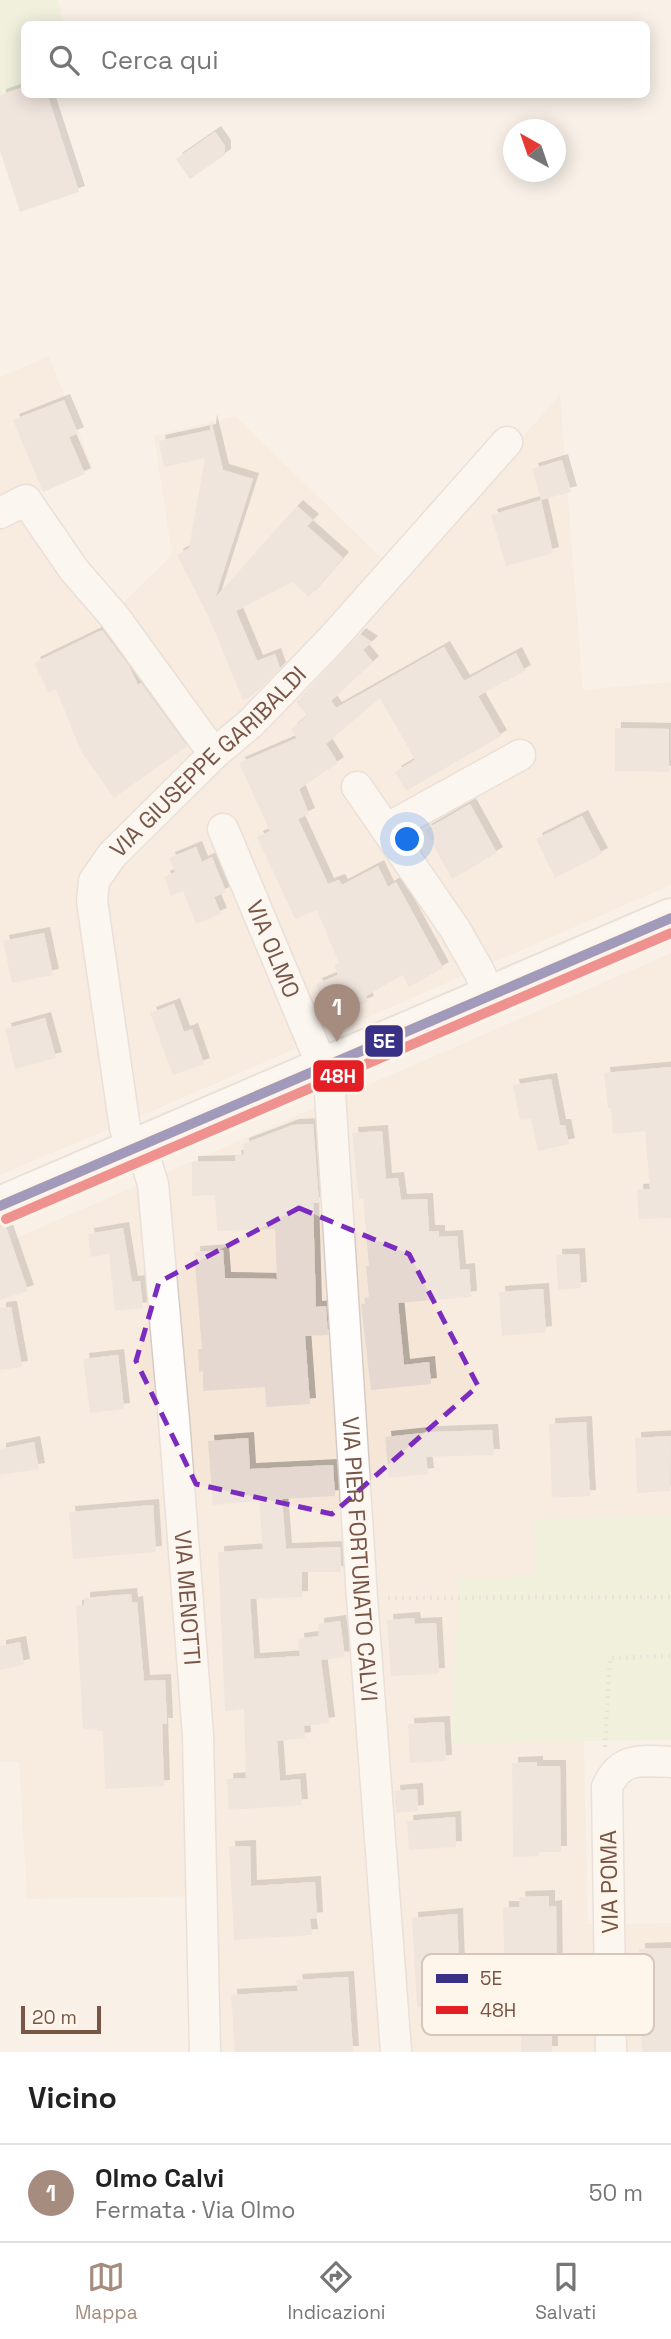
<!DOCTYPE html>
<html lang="it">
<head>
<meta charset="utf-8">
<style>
  body { margin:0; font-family:"Space Grotesk",sans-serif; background:#f2f2f2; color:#222 }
  .compass { position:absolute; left:503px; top:119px; width:63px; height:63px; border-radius:50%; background:#fff; box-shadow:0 4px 18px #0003; rotate:320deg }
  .scale { position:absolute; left:21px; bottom:18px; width:80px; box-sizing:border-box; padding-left:7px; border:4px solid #795546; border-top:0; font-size:19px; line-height:24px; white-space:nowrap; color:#795546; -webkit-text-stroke:5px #fff6eb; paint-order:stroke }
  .you { position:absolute; left:408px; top:840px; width:24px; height:24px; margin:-18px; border:5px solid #fff; border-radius:50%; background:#1a73e8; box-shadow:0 0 0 10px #1a73e833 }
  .badge { display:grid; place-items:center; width:46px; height:46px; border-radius:50%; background:#a68c7f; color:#fff; font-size:23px; font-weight:700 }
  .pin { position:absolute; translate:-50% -58px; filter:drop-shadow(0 2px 4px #0008) }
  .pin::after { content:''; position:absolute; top:37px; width:24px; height:21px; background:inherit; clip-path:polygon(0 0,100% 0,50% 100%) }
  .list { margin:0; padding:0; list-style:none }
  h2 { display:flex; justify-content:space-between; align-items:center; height:91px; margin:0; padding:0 28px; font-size:30px }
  h2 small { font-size:23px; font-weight:400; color:#767676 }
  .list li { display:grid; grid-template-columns:46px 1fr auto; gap:21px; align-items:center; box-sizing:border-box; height:98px; padding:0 28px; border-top:2px solid #e0e0e0 }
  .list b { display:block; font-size:26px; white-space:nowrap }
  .list p { margin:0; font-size:23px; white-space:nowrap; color:#767676 }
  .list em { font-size:23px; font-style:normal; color:#767676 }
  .icon { flex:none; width:38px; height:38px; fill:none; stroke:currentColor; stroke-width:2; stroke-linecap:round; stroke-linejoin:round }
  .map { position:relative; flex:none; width:671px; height:2052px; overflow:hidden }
  .search { position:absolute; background:#fff; box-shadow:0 4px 18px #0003; left:21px; right:21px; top:21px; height:77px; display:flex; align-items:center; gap:18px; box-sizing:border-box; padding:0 24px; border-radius:10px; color:#767676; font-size:26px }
  .sheet { height:189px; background:#fff }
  nav { display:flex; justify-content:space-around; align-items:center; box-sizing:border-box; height:98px; border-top:2px solid #e0e0e0; background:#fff; font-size:19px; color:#767676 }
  nav a { display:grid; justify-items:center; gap:4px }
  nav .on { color:#a68c7f }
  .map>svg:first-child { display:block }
</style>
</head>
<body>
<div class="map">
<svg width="671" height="2052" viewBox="0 0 671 2052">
  <defs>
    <filter id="shadow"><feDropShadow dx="6" dy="-6" stdDeviation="0" flood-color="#0004"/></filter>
  </defs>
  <rect width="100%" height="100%" fill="#f9f1e8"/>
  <path fill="#f5e6d8" d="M49,356L93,469L12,502L17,515L104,621L172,555L154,436L235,416L398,574L560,395L583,690L671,682V885L150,1112L0,1175V377Z
    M671,953V1515L534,1519L537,1576L459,1578L451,1742L584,1741L588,1924L671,1923V2052H216L211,1896L27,1899L19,1762H0V1245Z"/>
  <path fill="#e5efd1" d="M0,0H58L65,24H24V87L0,95Z
    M671,1515V1740L451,1743L459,1578L536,1576L534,1519Z"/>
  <path fill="#e5d8d0" filter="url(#shadow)" d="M24,87V94H47L79,192L20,212L0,151V95Z
    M215,132L225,146V155L190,179L176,159Z
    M64,400L78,433L69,437L85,474L43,492L13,420Z
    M211,420L223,470L253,479L215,598L297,506L313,520L307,526L343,558L309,597L292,582L236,611L257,661L275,654L280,668L251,697L243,700L209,618L177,555L189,548L205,458L164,467L159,441L210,430Z
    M562,460L571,492L541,500L532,469Z
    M541,500L553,553L506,566L491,515Z
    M102,630L129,666L138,685L141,683L187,746L114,798L81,751L56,689L49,693L34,663Z
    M360,634L372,642L363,650L373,662L331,701L336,708L444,647L464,681L516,653L525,671L478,696L501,736L406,791L395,772L415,760L380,698L326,744L338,763L299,789L309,814L298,819L328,884L339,880L342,885L378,866L388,887L396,882L443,968L409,987L403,975L366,996L368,1002L329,1017L316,984L338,975L334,965L339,963L317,910L295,919L257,837L270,831L239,763L297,738L291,729L307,716L296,702Z
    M615,728L669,729V772L615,771Z
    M470,804L497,853L452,879L425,830Z
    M582,816L602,854L555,878L536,839Z
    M196,847L202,862L212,857L226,892L214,897L221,914L196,924L183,891L171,896L164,877L175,872L169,858Z
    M44,933L53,975L12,983L3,941Z
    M174,1004L184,1032L192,1029L204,1064L173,1075L150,1013Z
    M45,1018L56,1058L15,1069L5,1029Z
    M671,1067V1218L639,1219L637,1190L650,1189L645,1131L613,1134L611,1108H608L604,1073Z
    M551,1079L560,1125H565L569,1144L538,1151L531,1119L520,1120L513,1085Z
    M313,1124L319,1203H313L316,1307L326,1306L328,1335L305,1336L310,1404L266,1407L265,1387L203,1391V1371L199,1372L198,1349H202L194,1252L223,1250L225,1278L277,1279L275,1229L217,1231L215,1195L192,1196V1162L236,1161L235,1156L244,1155L243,1144L293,1125Z
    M382,1131L386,1179L398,1178L401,1200L427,1199L429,1231H439V1237L457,1236L460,1270L469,1269L471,1297L398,1303L404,1365L429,1362L431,1384L371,1390L361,1304H365L364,1298L369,1297L366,1266H369L363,1198L359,1199L352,1133Z
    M0,1227H6L28,1291L0,1300Z
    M123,1228L132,1282L140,1281L143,1308L115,1311L109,1254L91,1257L88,1234Z
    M579,1254L581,1288L558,1290L556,1255Z
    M543,1289L546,1332L502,1336L499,1292Z
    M11,1307L22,1367L0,1370V1308Z
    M118,1355L124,1409L90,1413L83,1359Z
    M586,1422L590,1496L552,1498L549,1424Z
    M492,1430L494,1455L426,1457L428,1474L389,1478L385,1437L432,1432Z
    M671,1436L670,1491L637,1493L635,1438Z
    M248,1438L250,1469L333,1465L335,1496L282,1499L286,1549L340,1547L341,1572H302V1597L250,1599L254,1659L300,1656L298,1639L319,1636L318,1624L340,1621L345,1657L321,1660L329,1723L304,1726L305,1738L277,1741L280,1781L300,1779L302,1805L229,1810L227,1779L246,1778L244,1709L225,1711L218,1552L263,1549L259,1501L213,1505L208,1441Z
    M34,1442L39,1469L0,1475V1449Z
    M153,1505L156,1552L73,1559L69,1512Z
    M131,1594L132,1603L137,1602L144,1681L165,1680L167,1724H162L164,1786L105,1789L103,1731L83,1729L76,1606L84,1605V1598Z
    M414,1618L415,1624L436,1623L439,1674L391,1676L387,1620Z
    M20,1642L24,1665L0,1670V1646Z
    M444,1722L446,1761L410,1763L408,1724Z
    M537,1762V1766H560L561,1852H539V1856L513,1857L512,1763Z
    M417,1789L418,1811L396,1813L394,1791Z
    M455,1817L456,1847L409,1850L407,1821Z
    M250,1846L251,1886L315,1882L317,1918L310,1919L312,1935L234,1940L229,1847Z
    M549,1896V1907L556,1906L557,1981L551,1982L552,2052H521V1985H505L503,1907H520L519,1897Z
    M457,1914L460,1991H456V2006L417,2007L412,1918Z
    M671,1948V2052H642L639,1949Z
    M348,1977L353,2052H235L231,1995L298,1991L296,1980Z"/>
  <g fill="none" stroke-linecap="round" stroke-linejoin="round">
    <defs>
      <g id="street">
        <path d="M0,513L26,500L74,570L114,616L214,754"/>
        <path d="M357,787L455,929L480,973L488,997"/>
        <path id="s1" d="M223,829L323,1068L330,1093L362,1598L396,2052"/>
        <path d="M386,829L520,755"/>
        <path id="s2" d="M141,1146L153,1184L174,1420L198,1736L205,2052"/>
        <path id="s3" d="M132,1150L125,1128L92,901L94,881L112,855L214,754L251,723L333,638L507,442"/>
        <path d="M611,2052L607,1787C621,1756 641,1761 671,1762"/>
      </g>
      <path id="secondary" d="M0,1206L671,918"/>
    </defs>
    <use href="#street" stroke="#d7ccc5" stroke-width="33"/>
    <use href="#secondary" stroke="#d8ccc5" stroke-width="42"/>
    <path stroke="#dbd0cb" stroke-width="4.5" stroke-dasharray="2 5" stroke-linecap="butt" d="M388,1598L671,1597
      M605,1747L610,1658L671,1656"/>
    <use href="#street" stroke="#fefdfc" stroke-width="30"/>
    <use href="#secondary" stroke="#fefdfc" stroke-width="38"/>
    <defs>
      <path id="bus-1" d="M0,1206L671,918"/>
      <path id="bus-2" d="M6,1219L671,933"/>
    </defs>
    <use href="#bus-1" stroke="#fff6eb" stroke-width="16"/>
    <use href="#bus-2" stroke="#fff6eb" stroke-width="16"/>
    <use href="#bus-1" stroke="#393185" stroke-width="10"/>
    <use href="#bus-2" stroke="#e31e24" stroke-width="10"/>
  </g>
  <path d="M0 0H671V2052H0ZM299,1208L409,1254L478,1386L332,1514L196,1484L136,1361L159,1282Z" fill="#f9f1e8" fill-opacity=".55" fill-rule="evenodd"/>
  <path fill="none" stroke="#7b2cbf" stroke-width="5" stroke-dasharray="14 9" stroke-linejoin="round" d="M299,1208L409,1254L478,1386L332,1514L196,1484L136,1361L159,1282Z"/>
  <g text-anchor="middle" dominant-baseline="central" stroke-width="7" stroke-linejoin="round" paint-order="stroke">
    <g font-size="23" fill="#795546" stroke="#fff6eb">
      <text stroke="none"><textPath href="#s3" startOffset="438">VIA GIUSEPPE GARIBALDI</textPath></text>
      <text stroke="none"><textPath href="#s1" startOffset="130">VIA OLMO</textPath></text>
      <text stroke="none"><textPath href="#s1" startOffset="752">VIA PIER FORTUNATO CALVI</textPath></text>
      <text stroke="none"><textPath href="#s2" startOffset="455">VIA MENOTTI</textPath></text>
      <text transform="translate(609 1882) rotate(-91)">VIA POMA</text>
    </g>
  </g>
  <rect x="422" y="1954" width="232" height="81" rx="10" fill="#fff6eb" stroke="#d7c6ba" stroke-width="2"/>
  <rect x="436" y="1974" width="32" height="9" fill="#393185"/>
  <rect x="436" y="2006" width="32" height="8" fill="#e31e24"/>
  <g font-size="19" fill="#795546">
    <text x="480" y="1985">5E</text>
    <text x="480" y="2017">48H</text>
  </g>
  <g stroke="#fff6eb" stroke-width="2.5">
    <rect x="364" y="1024" width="40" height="34" rx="7" fill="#393185"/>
    <rect x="312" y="1059" width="53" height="34" rx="7" fill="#e31e24"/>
  </g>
  <g font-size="19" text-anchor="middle" font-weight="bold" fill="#fff">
    <text x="384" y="1048">5E</text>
    <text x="338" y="1083">48H</text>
  </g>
</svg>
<svg class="compass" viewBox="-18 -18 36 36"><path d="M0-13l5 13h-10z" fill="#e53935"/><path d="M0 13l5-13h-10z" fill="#767676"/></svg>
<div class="scale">20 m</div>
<div class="you"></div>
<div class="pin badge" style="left:337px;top:1042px">1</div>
<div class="search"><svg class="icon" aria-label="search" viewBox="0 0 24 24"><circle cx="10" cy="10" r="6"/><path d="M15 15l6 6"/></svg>Cerca qui</div>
</div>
<section class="sheet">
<h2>Vicino<small></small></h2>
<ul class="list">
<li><span class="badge">1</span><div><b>Olmo Calvi</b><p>Fermata · Via Olmo</p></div><em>50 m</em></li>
</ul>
</section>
<nav>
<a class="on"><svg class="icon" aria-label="map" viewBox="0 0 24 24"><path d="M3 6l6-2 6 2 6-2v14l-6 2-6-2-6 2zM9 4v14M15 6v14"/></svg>Mappa</a>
<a><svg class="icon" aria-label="directions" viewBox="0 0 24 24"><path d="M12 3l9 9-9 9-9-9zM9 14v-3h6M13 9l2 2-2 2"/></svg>Indicazioni</a>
<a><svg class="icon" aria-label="saved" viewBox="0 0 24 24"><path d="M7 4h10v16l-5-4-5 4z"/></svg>Salvati</a>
</nav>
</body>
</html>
